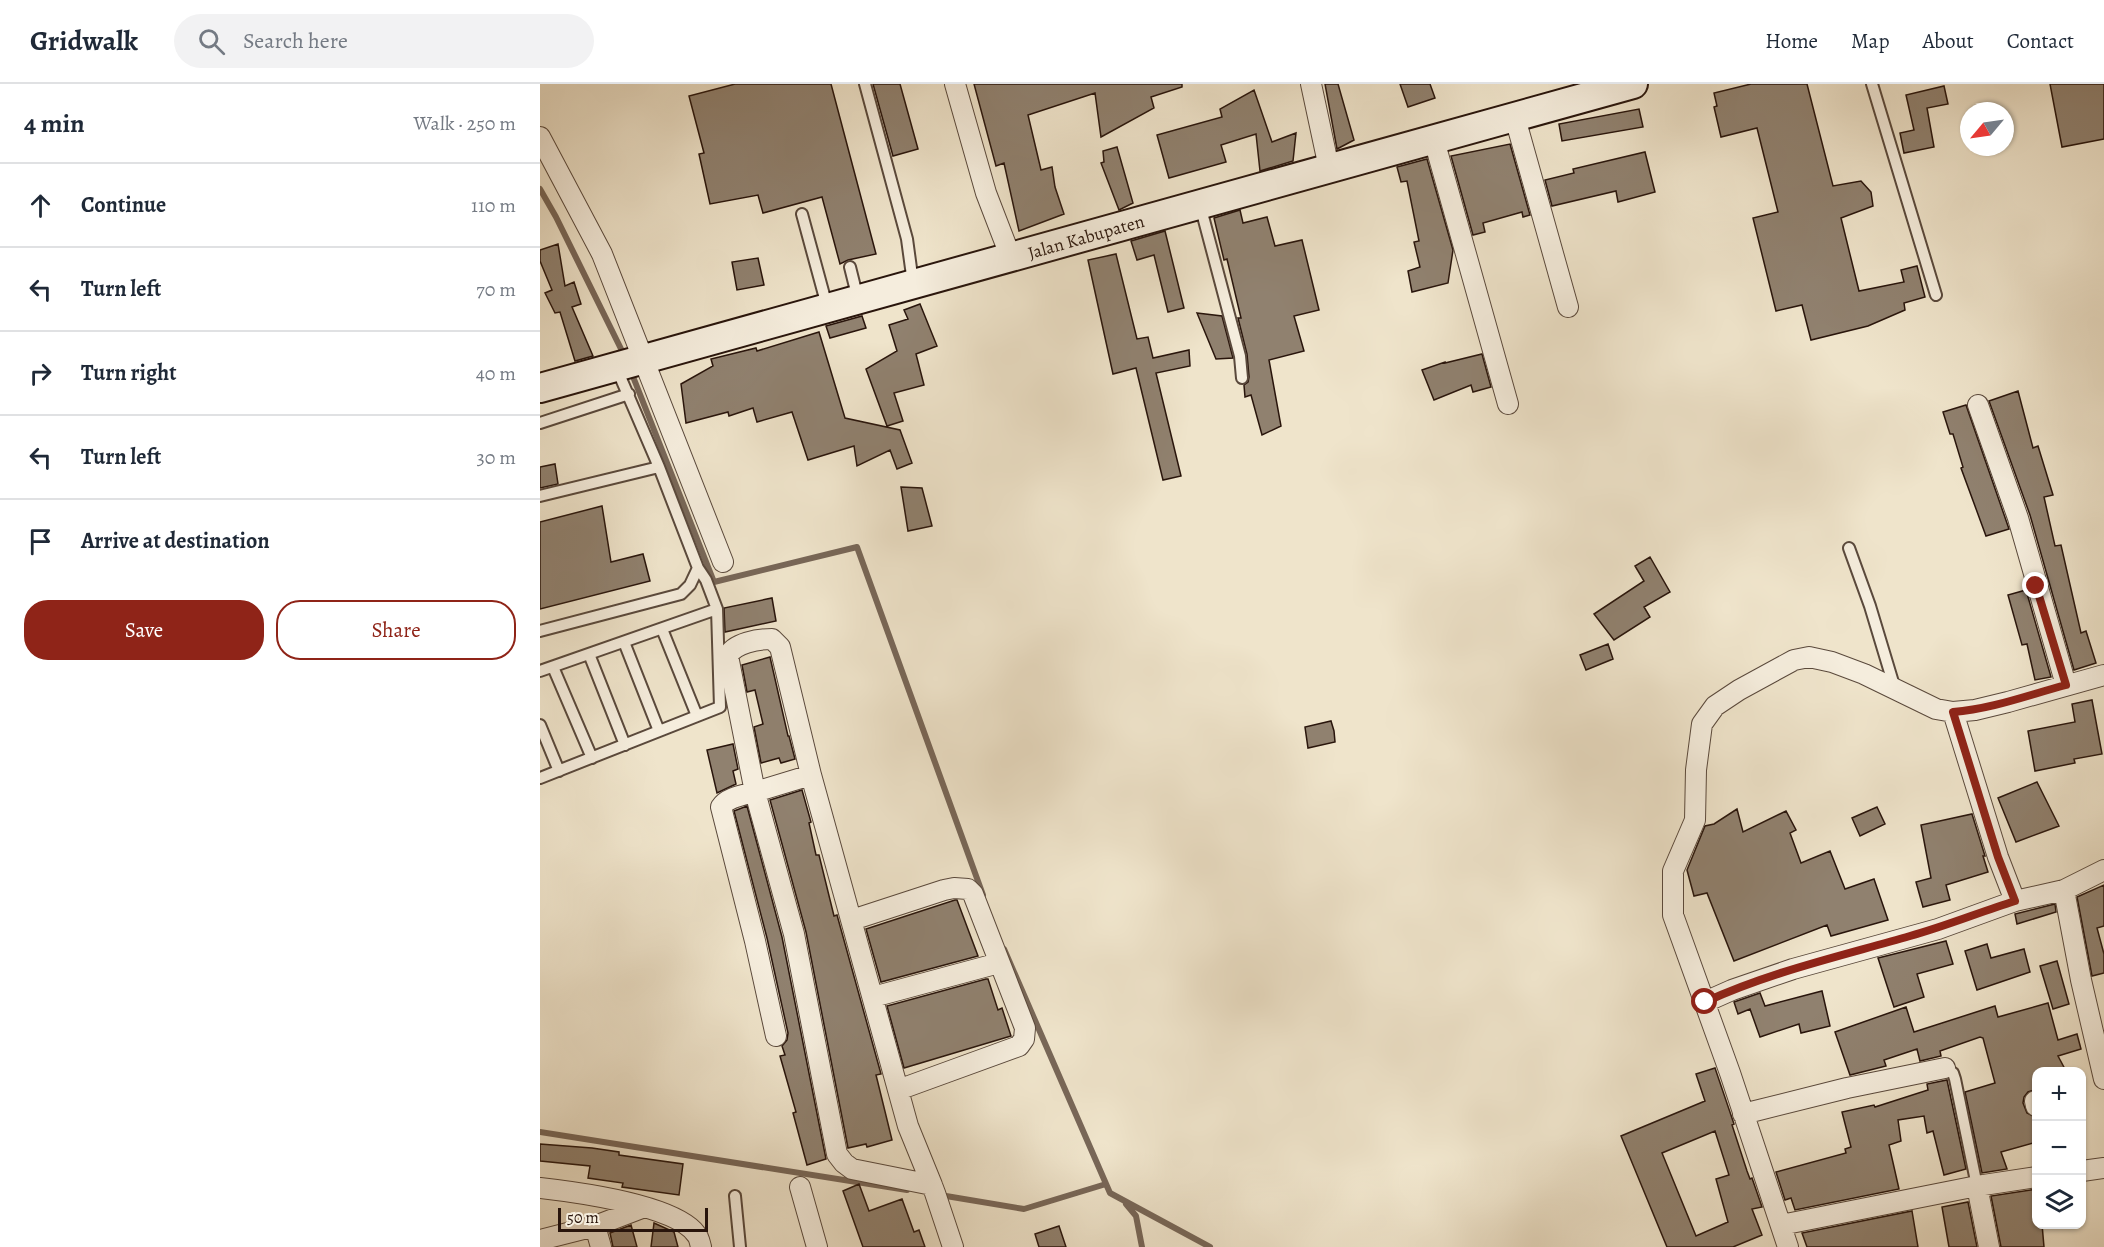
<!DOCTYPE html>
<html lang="en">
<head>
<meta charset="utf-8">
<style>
  body { margin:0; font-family:Alegreya,serif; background:#f2f2f3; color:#1f2937 }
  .controls { position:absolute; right:18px; bottom:18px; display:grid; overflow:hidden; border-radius:12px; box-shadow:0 2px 4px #0004 }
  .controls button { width:54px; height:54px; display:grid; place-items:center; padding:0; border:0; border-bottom:2px solid #e0e1e3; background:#fff; color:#1f2937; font:30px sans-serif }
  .compass { position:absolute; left:1420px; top:18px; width:54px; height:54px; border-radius:50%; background:#fff; box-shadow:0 2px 4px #0004; rotate:241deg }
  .scale { position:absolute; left:18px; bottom:15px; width:150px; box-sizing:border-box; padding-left:6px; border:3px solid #29150c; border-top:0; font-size:16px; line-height:21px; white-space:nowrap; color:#29150c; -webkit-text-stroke:4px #f5eddd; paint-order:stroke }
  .stop { position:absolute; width:18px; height:18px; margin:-14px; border:4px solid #8f2418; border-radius:50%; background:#fff }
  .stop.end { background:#8f2418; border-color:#fff; box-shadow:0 2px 6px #0008 }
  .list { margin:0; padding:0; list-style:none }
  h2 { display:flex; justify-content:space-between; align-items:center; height:78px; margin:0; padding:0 24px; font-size:26px }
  h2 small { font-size:20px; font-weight:400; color:#747a83 }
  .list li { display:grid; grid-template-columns:39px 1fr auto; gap:18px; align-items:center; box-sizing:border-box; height:84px; padding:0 24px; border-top:2px solid #e0e1e3 }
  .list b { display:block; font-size:22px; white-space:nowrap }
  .list em { font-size:20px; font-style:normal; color:#747a83 }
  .actions { display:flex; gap:12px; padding:18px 24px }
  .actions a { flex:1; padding:14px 0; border:2px solid #8f2418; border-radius:24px; text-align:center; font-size:21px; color:#8f2418 }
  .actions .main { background:#8f2418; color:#fff }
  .icon { flex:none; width:33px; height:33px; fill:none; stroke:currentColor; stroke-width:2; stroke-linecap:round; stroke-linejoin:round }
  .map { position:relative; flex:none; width:1564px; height:1163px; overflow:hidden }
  header { display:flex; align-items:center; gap:36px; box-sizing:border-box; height:84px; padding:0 30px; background:#fff; border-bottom:2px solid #e0e1e3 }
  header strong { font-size:28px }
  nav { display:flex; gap:33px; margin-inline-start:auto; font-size:21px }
  .search { width:420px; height:54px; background:#f2f2f3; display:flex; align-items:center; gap:15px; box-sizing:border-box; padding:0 21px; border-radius:33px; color:#747a83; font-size:22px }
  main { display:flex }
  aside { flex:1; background:#fff }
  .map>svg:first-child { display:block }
</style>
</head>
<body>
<header>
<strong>Gridwalk</strong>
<div class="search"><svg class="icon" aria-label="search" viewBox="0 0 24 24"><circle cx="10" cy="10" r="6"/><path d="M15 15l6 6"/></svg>Search here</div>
<nav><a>Home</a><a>Map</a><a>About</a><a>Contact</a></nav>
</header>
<main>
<aside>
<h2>4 min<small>Walk · 250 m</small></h2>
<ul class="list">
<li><svg class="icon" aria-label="ahead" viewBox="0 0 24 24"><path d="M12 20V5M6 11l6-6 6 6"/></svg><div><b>Continue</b></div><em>110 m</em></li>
<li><svg class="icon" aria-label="left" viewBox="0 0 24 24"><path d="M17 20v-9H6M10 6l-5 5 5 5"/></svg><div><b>Turn left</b></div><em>70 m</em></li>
<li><svg class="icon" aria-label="right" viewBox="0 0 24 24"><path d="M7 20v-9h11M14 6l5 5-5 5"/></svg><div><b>Turn right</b></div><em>40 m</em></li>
<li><svg class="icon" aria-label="left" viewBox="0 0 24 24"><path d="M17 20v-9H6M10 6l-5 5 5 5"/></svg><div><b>Turn left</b></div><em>30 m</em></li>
<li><svg class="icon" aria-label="arrive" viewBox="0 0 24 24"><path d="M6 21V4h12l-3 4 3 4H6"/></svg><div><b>Arrive at destination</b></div></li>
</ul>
<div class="actions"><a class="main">Save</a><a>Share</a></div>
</aside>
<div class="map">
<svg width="1564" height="1163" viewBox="0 0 1564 1163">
  <rect width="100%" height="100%" fill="#efe4cb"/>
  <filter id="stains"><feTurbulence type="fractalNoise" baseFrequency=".00333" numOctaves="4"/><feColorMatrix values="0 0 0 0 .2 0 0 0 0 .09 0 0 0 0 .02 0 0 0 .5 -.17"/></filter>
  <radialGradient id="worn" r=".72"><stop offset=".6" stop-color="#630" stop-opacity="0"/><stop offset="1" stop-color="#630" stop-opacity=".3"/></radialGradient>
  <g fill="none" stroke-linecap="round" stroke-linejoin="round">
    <path stroke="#786758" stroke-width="6" d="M0,105L16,133L85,273
      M90,285L174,498L317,463L443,811
      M464,865L570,1109L670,1163
      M0,1048L367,1106
      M400,1111L484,1125L566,1100
      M586,1120L596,1132L602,1163"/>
  </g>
  <path fill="#90816f" stroke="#29150c" stroke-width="1.5" fill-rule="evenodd" d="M195,0H291L336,170L308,176L300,180L282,113L223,129L218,111L170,120L159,70L164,69L149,12Z
    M333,0H360L378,65L353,72Z
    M434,0H642V3L611,13L614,24L561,53L555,9L488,31L501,86L512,83L515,103L524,130L479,147L464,79L456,82Z
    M785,0H798L814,56L797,65Z
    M860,0H890L895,14L868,23Z
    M1211,0H1267L1293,102L1321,97L1331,108L1333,122L1301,134L1319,207L1364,198L1361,186L1377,182L1385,213L1364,219L1365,226L1328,242L1271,256L1262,221L1236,227L1213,134L1238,128L1217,44L1181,53L1174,23L1177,22L1174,9Z
    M1510,0H1564V55L1522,63Z
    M1404,2L1408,20L1387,24L1394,63L1364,69L1360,49L1374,46L1366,11Z
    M714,6L732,58L756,49L753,77L720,87L716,50L681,61L686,78L629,94L617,51L682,33L680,25Z
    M1099,25L1103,43L1022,57L1019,40Z
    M970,60L990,131L983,133L982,128L943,139L945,148L933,151L911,72Z
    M577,63L593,119L579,126L561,79L564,78L563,67Z
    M1105,68L1115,108L1078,118L1076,107L1012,122L1005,96L1034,89L1033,85Z
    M887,75L913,166L908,199L872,208L868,187L880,183L874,158L879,157L867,97L861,98L857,83Z
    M700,126L703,139L727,133L735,162L762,156L779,226L754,232L764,267L729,276L741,342L722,351L711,311L705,313L704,301L708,298L709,293L707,270L698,234H701L687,175L684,176L674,134Z
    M625,147L644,224L628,228L614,171L597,176L591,157Z
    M18,160L25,202L34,198L41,220L32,223L53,272L35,277L20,228L15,229L5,209L12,206L0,177V166Z
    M576,170L597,255L608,253L613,274L649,266L650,282L616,289L641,392L623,396L596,284L573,290L548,176Z
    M218,174L224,201L197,206L192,178Z
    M380,220L397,262L376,270L384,301L354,309L363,337L347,342L326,285L357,267L349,241L368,235L364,226Z
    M657,229L682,232L693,274L676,275Z
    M322,232L326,244L290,254L286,242Z
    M279,248L305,334L360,346L372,379L357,385L350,366L317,382L314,362L268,376L252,328L217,338L213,324L189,332L188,328L146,339L141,300L173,282L171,275L216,264L217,267Z
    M942,270L951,303L933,308L931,301L894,316L882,286L905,278V279Z
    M1478,307L1493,364L1498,362L1513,411L1504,413L1515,462L1521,461L1541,549L1546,547L1556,579L1534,586L1490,431L1449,317Z
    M1426,321L1469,445L1446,452L1421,384L1423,383L1413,350H1410L1403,328Z
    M15,380L18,400L0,404V383Z
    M361,403L382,404L392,442L368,447Z
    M62,422L71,478L103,470L110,497L0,525V438Z
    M1110,473L1130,508L1104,523L1110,533L1074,556L1054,530L1104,497L1095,482Z
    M1486,506L1511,593L1495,596L1487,560L1482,561L1468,511Z
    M232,514L236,537L185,548L184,524Z
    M1068,560L1073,575L1046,586L1040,571Z
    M230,573L248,652H249L255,675L241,679L239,674L221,679L214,643L223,640L215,606L207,608L202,581Z
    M1552,616L1562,670L1534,675L1535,679L1495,687L1488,647L1535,638L1532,620Z
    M791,637L794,647L795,658L768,664L765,643Z
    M193,660L198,685L193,687L196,700L177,709L167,666Z
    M1497,698L1519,742L1476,758L1458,714Z
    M262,706L271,738L269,739L276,771H279L294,832L297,831L341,990L336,991L338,999L352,1056L327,1063L326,1060L308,1064L266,848L230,716Z
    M207,722L242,853L286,1075L267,1081L253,1029L256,1028L240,972L245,971L242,962L247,956L248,949L227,854L194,727Z
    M1337,723L1345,740L1320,752L1312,734Z
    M1197,725L1203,748L1246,727L1256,746L1250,749L1261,779L1290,767L1305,805L1334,795L1348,836L1291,852L1287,841L1194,877L1167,809L1154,812L1147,786L1165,742L1174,740Z
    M1432,730L1445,772H1443L1448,788L1406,801L1410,816L1383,823L1376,798L1391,794L1381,741Z
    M1564,801V842L1557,844L1564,870V889L1552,892L1537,813Z
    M415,816H417L438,872L341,898L326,845Z
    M1515,820L1516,828L1477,840L1475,830Z
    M1406,857L1413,880L1377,890L1384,913L1354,923L1338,874Z
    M1447,860L1451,874L1484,865L1490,888L1437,906L1425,867Z
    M1517,877L1529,920L1513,925L1500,882Z
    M446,895H448L458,926L462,924L471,952L364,984L347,922Z
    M1282,907L1290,942L1261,949L1259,940L1220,953L1210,925L1198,930L1194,918L1220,909L1225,922Z
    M1508,919L1518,956L1537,950L1541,965L1518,972L1526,987H1497V1005L1488,1008L1484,1013L1483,1019L1487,1029L1497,1034V1058L1461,1068L1467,1085L1442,1089L1425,1008L1455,999L1443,954L1440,953L1400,967L1401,972L1380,977L1377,965L1344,976L1346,982L1310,991L1295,948L1366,923L1374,948L1455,922L1458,933Z
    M1175,984L1194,1040L1192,1041L1207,1087L1210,1095L1212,1094L1222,1123L1212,1125L1222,1151L1193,1163H1127L1081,1052L1165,1017L1156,990ZM1175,1047L1189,1091L1176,1095L1188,1138L1156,1152L1122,1069Z
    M1407,996L1426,1085L1404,1091L1393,1047L1387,1049L1384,1032L1358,1036L1361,1057L1349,1061L1359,1105L1255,1126L1251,1114L1245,1116L1236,1088L1306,1069L1305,1065L1311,1063L1302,1028L1334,1021L1335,1023L1388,1006L1387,1000Z
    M0,1060L52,1064L79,1068V1071L143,1080L139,1111L82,1103L83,1099L48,1094L50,1082L0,1077Z
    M319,1100L329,1127L362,1115L374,1148L379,1146L385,1163H323L303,1107Z
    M1497,1105V1140H1502L1504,1163H1461L1451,1112Z
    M1428,1118L1437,1163H1409L1402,1123Z
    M1372,1127L1378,1163H1267L1262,1149Z
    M114,1139L134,1148L138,1163H111Z
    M91,1141L97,1163H73L70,1149Z
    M519,1142L526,1163H499L495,1150Z"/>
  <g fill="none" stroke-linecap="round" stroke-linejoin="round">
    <defs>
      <path id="service" d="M325,0L367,155L373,199
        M1332,0L1396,211
        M660,121L700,272L702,294
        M262,130L287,222
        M310,183L318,215
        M0,339L89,310
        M0,412L119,383
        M1309,464L1330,522L1355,605
        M122,545L157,632
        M0,547L141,510L150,501L158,484L119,383L76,283
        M84,558L119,647
        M49,570L85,661
        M13,583L52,674
        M0,587L177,525
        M0,641L19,687
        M0,694L180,623L177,525L166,496L158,484
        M1405,984L1413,989L1415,995L1437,1102
        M195,1112L200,1163"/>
      <path id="minor" d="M415,0L446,109L471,174
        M771,0L789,84
        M975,34L1028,223
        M0,53L62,170L183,478
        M894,56L968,320
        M1438,321L1478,434L1526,601
        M1413,628L1458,773L1475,817
        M1524,806L1541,896L1564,995
        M312,836L404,806L414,804L428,805L433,810L485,944L484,955L479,962L358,1006
        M333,913L459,879
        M1165,918L1192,906L1253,885L1398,845L1475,817L1524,806L1564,786
        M236,952L215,857L181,723C187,713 204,711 215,708L188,572C194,559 218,555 232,555L240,563L271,691
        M1495,1017L1496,1022
        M1203,1030L1307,1004L1405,984
        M1542,1087L1564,1084
        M392,1101L312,1085L304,1079L297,1070L254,850L215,708L271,691L368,1042L392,1101L395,1109L413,1163
        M1437,1102L1449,1163
        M260,1103L277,1163
        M0,1104C35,1108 135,1121 156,1150C159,1153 160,1159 161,1163
        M1241,1141L1437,1102L1496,1093
        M55,1142L61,1163
        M0,1156L55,1142L102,1124
        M1248,1163L1190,989L1133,831V787L1155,736L1156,686L1162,640L1175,622L1199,606L1254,576L1269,573L1292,578L1324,590L1396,625L1413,628L1435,626L1468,618L1564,591"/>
      <path id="secondary" d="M0,304L1093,0"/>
    </defs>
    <use href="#service" stroke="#5a493c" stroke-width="14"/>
    <use href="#minor" stroke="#5a493c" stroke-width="22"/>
    <use href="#secondary" stroke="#29150c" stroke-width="32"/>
    <use href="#service" stroke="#f5eddd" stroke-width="10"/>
    <use href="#minor" stroke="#f5eddd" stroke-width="20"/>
    <use href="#secondary" stroke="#f5eddd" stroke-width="28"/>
  </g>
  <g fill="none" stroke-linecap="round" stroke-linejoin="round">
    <path stroke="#8f2418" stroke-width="8" d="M1165,918C1230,888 1301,872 1370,852C1406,842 1440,828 1475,817L1458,773L1413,628C1452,625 1488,611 1526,601L1496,502"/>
  </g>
  <g text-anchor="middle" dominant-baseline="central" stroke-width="4.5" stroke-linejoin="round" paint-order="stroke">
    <g font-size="18" fill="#29150c" stroke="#f5eddd">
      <text transform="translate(546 153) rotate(-16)">Jalan Kabupaten</text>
    </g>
  </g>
  <rect width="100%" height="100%" filter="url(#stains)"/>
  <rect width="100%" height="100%" fill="url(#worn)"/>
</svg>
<div class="controls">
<button>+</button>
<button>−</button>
<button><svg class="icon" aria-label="layers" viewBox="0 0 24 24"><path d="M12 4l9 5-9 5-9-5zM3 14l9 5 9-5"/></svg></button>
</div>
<svg class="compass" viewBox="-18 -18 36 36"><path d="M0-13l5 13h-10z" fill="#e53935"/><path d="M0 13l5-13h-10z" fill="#747a83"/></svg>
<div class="scale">50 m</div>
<div class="stop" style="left:1165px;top:918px"></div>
<div class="stop end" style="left:1496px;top:502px"></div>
</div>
</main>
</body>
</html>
